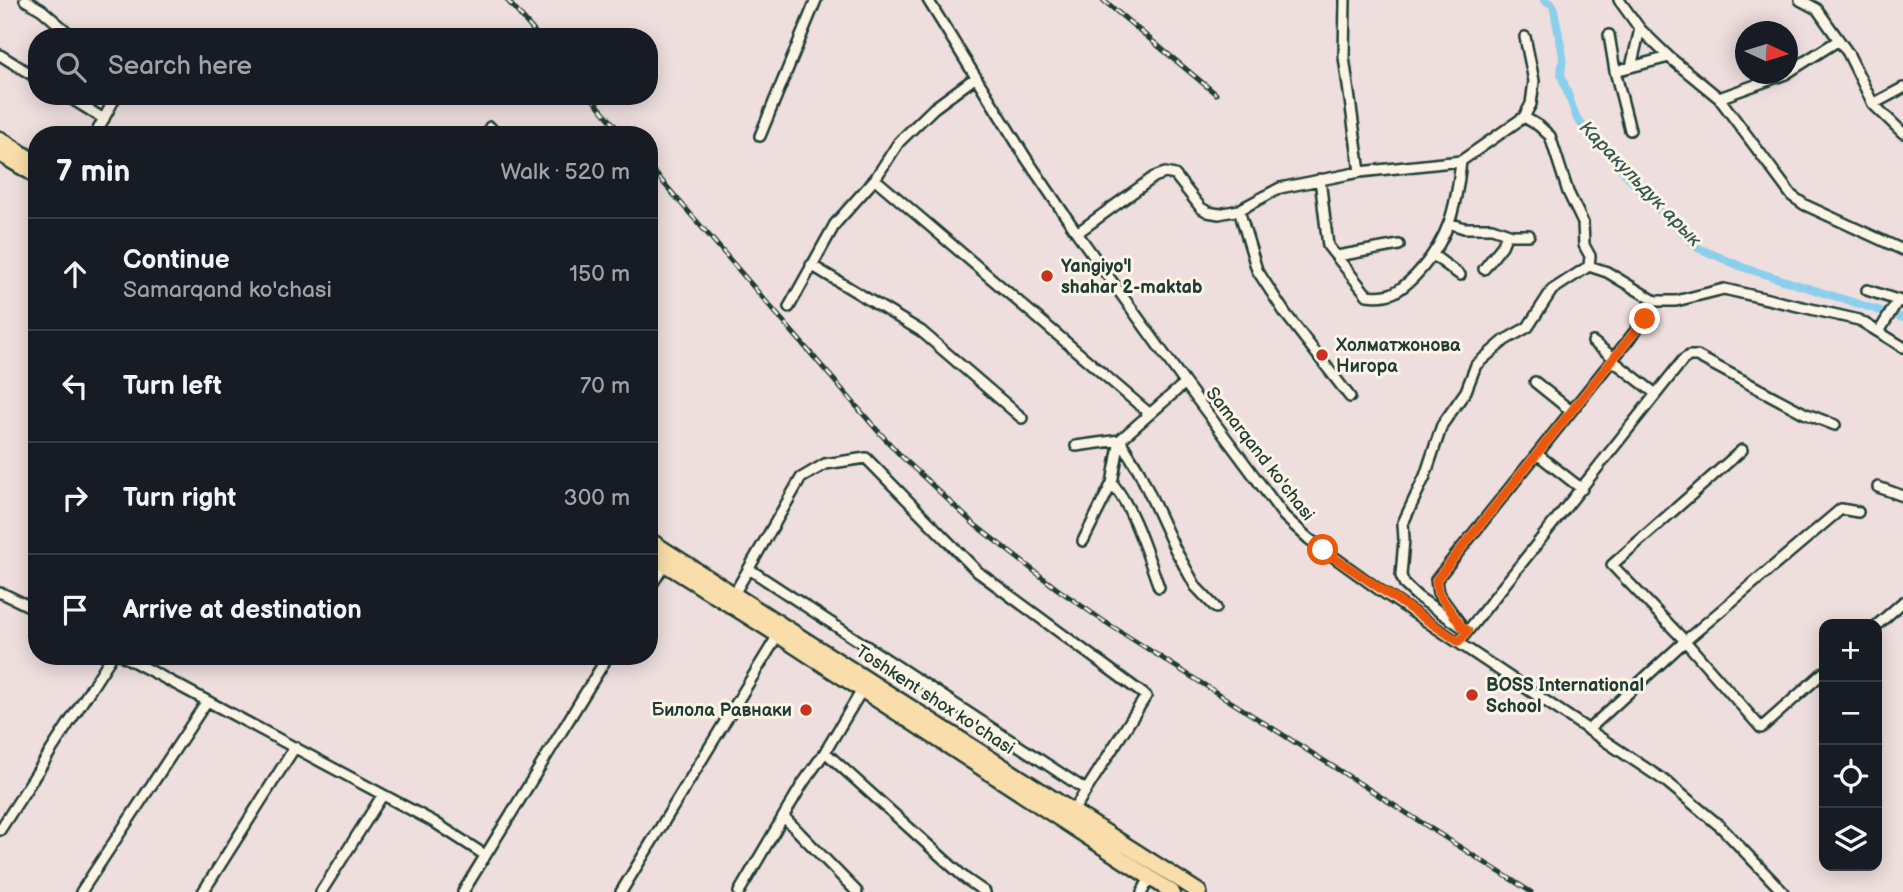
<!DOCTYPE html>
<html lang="en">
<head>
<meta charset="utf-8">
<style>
  body { margin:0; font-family:"Balsamiq Sans",sans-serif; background:#20242c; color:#f1f3f6 }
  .controls { position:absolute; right:21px; bottom:21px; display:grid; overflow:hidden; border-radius:14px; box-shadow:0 4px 18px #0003 }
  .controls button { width:63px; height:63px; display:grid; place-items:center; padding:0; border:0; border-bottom:2px solid #363941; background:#171b24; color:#f1f3f6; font:35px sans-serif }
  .compass { position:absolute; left:1735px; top:21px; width:63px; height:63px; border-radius:50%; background:#171b24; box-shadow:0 4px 18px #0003; rotate:94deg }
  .stop { position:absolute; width:21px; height:21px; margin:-16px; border:5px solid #ea580c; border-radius:50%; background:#fff }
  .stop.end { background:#ea580c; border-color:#fff; box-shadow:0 2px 7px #0008 }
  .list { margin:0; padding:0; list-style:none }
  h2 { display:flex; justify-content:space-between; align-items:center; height:91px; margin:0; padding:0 28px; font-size:30px }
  h2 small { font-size:23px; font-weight:400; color:#9ea1a6 }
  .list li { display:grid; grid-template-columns:46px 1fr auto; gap:21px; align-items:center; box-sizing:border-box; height:112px; padding:0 28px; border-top:2px solid #363941 }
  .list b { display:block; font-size:26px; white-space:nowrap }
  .list p { margin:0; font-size:23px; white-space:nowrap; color:#9ea1a6 }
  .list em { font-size:23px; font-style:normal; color:#9ea1a6 }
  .icon { flex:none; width:38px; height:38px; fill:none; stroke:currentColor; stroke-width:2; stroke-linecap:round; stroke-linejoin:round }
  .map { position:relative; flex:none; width:1903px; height:892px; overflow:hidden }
  .search { position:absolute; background:#171b24; box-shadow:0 4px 18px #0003; left:28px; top:28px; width:630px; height:77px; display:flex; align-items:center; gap:18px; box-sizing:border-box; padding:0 24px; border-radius:28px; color:#9ea1a6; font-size:26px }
  .panel { position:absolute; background:#171b24; box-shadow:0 4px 18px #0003; left:28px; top:126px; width:630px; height:539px; border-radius:28px }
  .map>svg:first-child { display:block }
</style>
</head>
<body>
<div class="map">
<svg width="1903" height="892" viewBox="0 0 1903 892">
  <rect width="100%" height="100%" fill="#eedede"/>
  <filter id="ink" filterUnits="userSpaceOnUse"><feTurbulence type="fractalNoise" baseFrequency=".0143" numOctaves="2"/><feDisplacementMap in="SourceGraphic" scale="14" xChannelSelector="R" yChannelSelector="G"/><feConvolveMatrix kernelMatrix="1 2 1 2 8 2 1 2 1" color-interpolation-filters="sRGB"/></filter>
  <g filter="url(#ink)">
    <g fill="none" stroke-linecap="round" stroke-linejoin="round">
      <path stroke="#8acfeb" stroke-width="8" d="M1544,0L1553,5L1563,56L1561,75L1577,119L1648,199L1698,248L1745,268L1903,318"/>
      <defs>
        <path id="minor" d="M25,0L42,10L73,37
          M928,0L1026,158L1077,233L1185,383L1284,516L1309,539L1381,591L1668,783L1721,827L1783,892
          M1345,0L1344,57L1360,172
          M1619,0L1640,29L1669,57L1719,98L1786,74
          M1800,0L1817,9L1848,53L1873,104L1903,133
          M1609,35L1615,71L1630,130
          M0,55L37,78
          M1631,67L1640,29
          M1615,71L1669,57
          M1787,73L1839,40
          M67,96L104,119
          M1719,98L1792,196L1805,205L1903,250
          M1873,104L1903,88
          M1524,117L1539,126L1550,136L1568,192L1583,223L1584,245L1590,256L1589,266
          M490,127L497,135
          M95,135L116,96
          M760,136L816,0
          M875,179L1150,414
          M1320,179L1328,246L1367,295C1390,298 1399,292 1415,276C1449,240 1456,209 1461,161
          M1239,210L1257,270L1285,313L1350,397
          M1449,223L1464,228H1492L1512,235H1529
          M1077,233L1154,177L1165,173L1175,175L1201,208L1208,212L1219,214L1239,210L1280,188L1360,172L1461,161L1524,117L1531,104L1534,81L1525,37
          M1433,255L1460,275
          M1337,256L1399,245
          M811,265L921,331L1022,418
          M1484,269L1502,246L1507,234
          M1867,290L1903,302
          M789,307L835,224L875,179L899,142L934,108L976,77
          M1879,332L1898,300
          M1593,342L1614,358
          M1612,360L1656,394
          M1535,382L1571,411
          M1120,440L1139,471L1175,549L1196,587L1216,608
          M1076,446L1120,440L1185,383
          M1742,450L1612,565L1685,641L1761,728L1824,672
          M1537,454L1582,489
          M1112,483C1134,509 1147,555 1159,587
          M1878,487L1903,496
          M1083,541L1112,483L1120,440
          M749,569L1086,790
          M649,589L665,564
          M0,593L4,594L37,610
          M734,594L801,478L825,464L866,458L978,572L1146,696L1073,811
          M1459,622L1438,593L1436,580L1645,319
          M1877,625L1903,602
          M1462,627L1418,597L1405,585L1401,576L1404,539L1403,523L1425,476L1442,425L1466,391L1476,365L1505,340L1528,327L1552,290L1589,266L1607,272L1655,301H1676L1724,289L1859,320L1903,347
          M1459,642L1683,360L1689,356H1697L1804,413L1835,425
          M123,656L434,822L485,855
          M1589,729L1685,641L1841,509L1858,512
          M825,752L966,879L985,892
          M784,817L857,892
          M0,830L112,656
          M81,892L207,701
          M203,892L295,747
          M321,892L382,796
          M463,892L608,656
          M621,892L778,635
          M739,892L803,783L825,752L862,690
          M1142,892L1150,878"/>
        <path id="primary" d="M0,139L37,163
          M0,154L37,176
          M649,540L1199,892
          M649,554L778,635L1172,892"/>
      </defs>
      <use href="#minor" stroke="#1f3d34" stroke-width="14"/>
      <use href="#primary" stroke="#1f3d34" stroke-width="19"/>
      <use href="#minor" stroke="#fcf5e5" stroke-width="9"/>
      <use href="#primary" stroke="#f9deab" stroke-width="14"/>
      <defs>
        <path id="rail" d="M507,0L539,37
          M1103,0L1216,94
          M590,96L623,135
          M649,166L877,430L901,456L975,525L1056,588L1102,620L1531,892"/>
      </defs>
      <use href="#rail" stroke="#1f3d34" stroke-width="5"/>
      <use href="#rail" stroke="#fcf5e5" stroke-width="2.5" stroke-dasharray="8" stroke-linecap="butt"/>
    </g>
  </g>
  <g fill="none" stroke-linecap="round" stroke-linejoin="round" filter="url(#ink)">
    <path stroke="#ea580c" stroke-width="9" d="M1323,550L1459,642L1468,631L1462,627L1438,593L1436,580L1645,319"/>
  </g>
  <g fill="#c8321e" stroke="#fcf5e5" stroke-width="2.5">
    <circle cx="1047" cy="276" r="7"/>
    <circle cx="1322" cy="355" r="7"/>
    <circle cx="1472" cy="695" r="7"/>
    <circle cx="806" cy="710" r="7"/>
  </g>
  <g text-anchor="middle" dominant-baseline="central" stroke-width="6" stroke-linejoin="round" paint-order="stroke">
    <g font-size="18" font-weight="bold" fill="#1f3d34" stroke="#fcf5e5" text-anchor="start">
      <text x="1061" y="266">Yangiyo'l<tspan x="1061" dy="21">shahar 2-maktab</tspan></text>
      <text x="1336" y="345">Холматжонова<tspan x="1336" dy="21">Нигора</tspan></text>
      <text x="1486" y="685">BOSS International<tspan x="1486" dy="21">School</tspan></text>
      <text x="792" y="710" text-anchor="end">Билола Равнаки</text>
    </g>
    <g font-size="18" fill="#1f3d34" stroke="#fcf5e5">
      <text transform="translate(1260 454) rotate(52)">Samarqand ko'chasi</text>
      <text transform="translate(935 700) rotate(33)">Toshkent shox ko'chasi</text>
    </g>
    <g font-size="19" font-style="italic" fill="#345a59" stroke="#fcf5e5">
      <text transform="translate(1640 184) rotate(46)">Каракульдук арык</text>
    </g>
  </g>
</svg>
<div class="controls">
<button>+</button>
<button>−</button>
<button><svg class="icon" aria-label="locate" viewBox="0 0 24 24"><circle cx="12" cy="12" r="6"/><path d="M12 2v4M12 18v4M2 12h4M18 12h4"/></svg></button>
<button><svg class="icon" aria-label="layers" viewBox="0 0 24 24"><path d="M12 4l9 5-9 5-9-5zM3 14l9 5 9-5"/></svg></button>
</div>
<svg class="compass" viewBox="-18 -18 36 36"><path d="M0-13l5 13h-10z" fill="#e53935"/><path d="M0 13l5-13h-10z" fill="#9ea1a6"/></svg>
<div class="stop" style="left:1323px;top:550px"></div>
<div class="stop end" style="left:1645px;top:319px"></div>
<div class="search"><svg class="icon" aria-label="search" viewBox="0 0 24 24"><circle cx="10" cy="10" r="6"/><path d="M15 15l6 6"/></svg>Search here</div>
<section class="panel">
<h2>7 min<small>Walk · 520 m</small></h2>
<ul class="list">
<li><svg class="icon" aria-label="ahead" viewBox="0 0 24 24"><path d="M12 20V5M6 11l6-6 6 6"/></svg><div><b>Continue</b><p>Samarqand ko'chasi</p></div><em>150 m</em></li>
<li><svg class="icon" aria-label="left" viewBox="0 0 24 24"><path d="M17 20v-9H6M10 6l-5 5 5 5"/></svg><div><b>Turn left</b></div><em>70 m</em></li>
<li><svg class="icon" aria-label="right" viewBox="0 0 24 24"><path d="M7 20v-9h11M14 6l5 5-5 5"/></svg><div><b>Turn right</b></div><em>300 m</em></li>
<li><svg class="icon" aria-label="arrive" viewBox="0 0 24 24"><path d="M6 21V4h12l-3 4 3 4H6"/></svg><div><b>Arrive at destination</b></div></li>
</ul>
</section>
</div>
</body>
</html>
